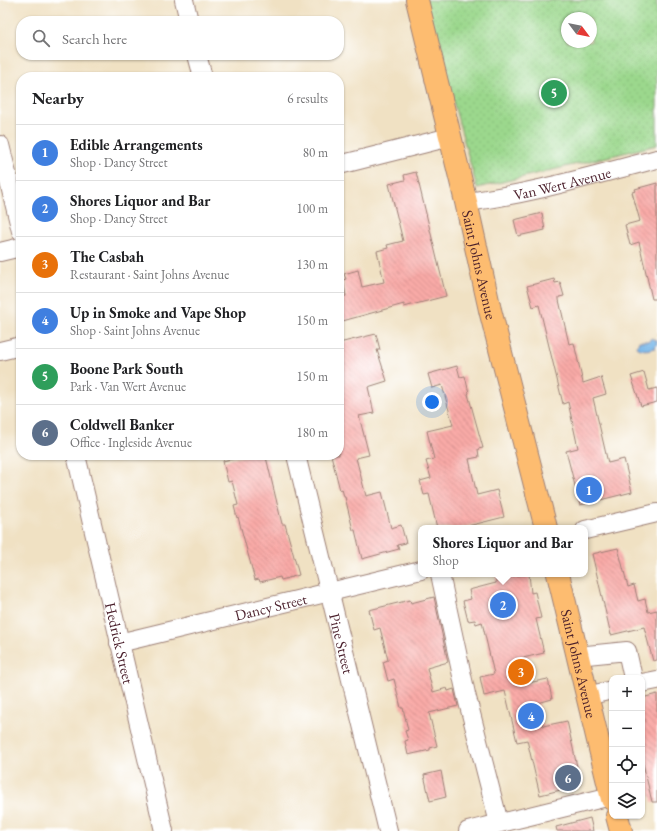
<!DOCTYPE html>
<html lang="en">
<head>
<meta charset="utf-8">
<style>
  body { margin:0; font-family:"EB Garamond",serif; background:#f2f2f2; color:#202124 }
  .controls { position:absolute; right:12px; bottom:12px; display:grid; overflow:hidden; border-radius:8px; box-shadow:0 1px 3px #0004 }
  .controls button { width:36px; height:36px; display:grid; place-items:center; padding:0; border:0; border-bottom:1px solid #e0e0e0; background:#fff; color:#202124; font:20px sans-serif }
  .compass { position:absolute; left:561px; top:12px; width:36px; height:36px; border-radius:50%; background:#fff; box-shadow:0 1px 3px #0004; rotate:122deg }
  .you { position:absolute; left:432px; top:402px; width:14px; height:14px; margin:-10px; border:3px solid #fff; border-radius:50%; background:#1a73e8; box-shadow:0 0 0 6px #1a73e833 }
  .badge { display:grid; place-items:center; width:26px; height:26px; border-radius:50%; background:#1a73e8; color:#fff; font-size:13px; font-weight:700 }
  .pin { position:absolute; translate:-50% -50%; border:2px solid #fff; box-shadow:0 1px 4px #0006 }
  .popup { position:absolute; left:418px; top:525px; width:170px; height:52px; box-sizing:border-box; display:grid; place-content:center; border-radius:8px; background:#fff; filter:drop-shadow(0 1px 3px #0005); font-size:13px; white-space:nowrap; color:#757577 }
  .popup b { font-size:15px; color:#202124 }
  .popup::after { content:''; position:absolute; left:50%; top:100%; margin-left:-8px; border:8px solid transparent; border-top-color:#fff }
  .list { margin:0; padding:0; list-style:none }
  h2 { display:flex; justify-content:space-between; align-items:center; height:52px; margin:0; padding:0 16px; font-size:17px }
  h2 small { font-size:13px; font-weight:400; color:#757577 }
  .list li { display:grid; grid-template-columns:26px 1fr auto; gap:12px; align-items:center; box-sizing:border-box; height:56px; padding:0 16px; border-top:1px solid #e0e0e0 }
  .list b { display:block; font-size:15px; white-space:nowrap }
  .list p { margin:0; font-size:13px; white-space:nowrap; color:#757577 }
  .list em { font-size:13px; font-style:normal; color:#757577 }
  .icon { flex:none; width:22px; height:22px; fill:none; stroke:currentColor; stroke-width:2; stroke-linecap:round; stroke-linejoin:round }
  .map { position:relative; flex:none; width:657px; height:831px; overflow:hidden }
  .search { position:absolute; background:#fff; box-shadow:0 1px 3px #0004; left:16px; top:16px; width:328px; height:44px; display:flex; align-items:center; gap:10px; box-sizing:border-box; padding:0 14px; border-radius:16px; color:#757577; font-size:15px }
  .panel { position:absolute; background:#fff; box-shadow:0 1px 3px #0004; left:16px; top:72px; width:328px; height:388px; border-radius:16px }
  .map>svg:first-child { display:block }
</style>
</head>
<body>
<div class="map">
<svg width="657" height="831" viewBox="0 0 657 831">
  <defs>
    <pattern id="park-dots" width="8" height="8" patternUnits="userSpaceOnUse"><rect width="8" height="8" fill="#9bd88d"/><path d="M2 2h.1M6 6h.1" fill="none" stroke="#87b97a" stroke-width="1.8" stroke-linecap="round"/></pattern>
    <pattern id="building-back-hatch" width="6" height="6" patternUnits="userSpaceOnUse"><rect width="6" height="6" fill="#f9aaa7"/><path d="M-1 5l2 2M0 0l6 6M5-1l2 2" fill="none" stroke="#cc8a88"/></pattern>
  </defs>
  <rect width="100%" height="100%" fill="#fff"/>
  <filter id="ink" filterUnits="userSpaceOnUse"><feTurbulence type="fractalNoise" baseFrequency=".025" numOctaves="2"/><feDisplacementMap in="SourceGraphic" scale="8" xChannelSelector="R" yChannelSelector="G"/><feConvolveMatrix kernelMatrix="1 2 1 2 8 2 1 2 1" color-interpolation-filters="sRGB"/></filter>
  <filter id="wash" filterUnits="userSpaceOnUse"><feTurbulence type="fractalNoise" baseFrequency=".012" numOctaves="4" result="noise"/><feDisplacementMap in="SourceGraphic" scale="16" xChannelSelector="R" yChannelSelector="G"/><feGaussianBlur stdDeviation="0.9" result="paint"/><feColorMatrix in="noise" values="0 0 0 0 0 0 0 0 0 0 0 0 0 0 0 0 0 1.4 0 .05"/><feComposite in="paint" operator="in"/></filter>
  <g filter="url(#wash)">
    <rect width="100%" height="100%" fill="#f0e1c3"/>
    <path fill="url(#park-dots)" stroke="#727c5c" fill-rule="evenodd" d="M425,0H657V145L477,188ZM567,18H591V42H567Z"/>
    <path fill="#72b4e7" stroke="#5e6a89" d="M652,338L657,341V343L655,348C649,350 642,351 637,347L639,341H648Z"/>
    <g id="blocks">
      <path fill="url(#building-back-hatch)" d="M416,172L446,296L404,307V304L339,322V298L346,296L343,280L346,279L344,274L358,270L362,287L384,282L377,251L388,248L387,245L403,241L389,184L405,180L404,175Z
        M657,183V299H652L639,242L630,245L625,225L640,221L632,192L636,191L635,189Z
        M542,213L545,230L518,236L514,220Z
        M554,279L555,283L560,282L564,296L559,297V300L569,344L574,343L583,383L601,377L606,394L593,398L608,463L624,459L632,492L580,505L566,451L578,448L568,402L563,404L539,305L533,307L527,286Z
        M376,334L380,350H377L387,381L368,387L374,413L359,416L369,455L356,458L366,496L382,492L391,528L401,525L406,543L397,545L399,549L362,559L355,530H353L345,497H344L342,489L340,490L331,455H339V343Z
        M457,366L460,377L465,376L469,393L468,394L483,448L478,449L479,457L469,459L477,495L497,490L504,517L460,528H437L429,494L424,495L420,481L431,478L426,461L434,459L427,431L453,425L442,385L432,388L428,374Z
        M644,372L649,390L657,388V402L641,406L631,376Z
        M249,455H261L262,458L266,457L282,524H285L299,575L281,580L280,577L260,582L259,579L255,580L238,517L237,518L234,506L238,505L232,481L228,482L223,461Z
        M618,548L628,587L634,585L638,601L645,599L648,612L657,610V660L653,661L644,627L611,635L592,554Z
        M496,574L506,577L529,574L531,593L535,592L541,618L536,619L544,653L523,658L528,683L548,679L552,699L538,703L543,726L567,721L581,785L540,795L527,740L517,742L505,691L484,696L480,677L494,674L482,622L476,624L475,620L468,621L463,601L471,599L469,590L496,583Z
        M434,597L448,662L427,668L433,692L447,688L448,691L454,689L458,706L429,713L437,746L430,748V750L408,755L405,741L408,740L405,731L408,730L403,708H401L394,679L388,681L383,662L388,660L380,628L374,630L369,610L410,600L411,603Z
        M657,694V802H652L642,759V698Z
        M441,771L446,797L430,801L424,775Z
        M590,818L593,831H557L556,827Z"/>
    </g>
  </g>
  <g filter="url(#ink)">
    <use href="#blocks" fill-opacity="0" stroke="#9d8077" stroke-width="1"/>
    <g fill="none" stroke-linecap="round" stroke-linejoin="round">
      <defs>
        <g id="minor">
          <path d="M184,0L189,21"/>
          <path d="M197,55L203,77"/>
          <path d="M0,145L21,231"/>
          <path d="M339,165L450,137"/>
          <path id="s1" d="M466,202C531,194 594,175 657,159"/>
          <path d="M0,252L21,247"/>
          <path d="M0,351L21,346"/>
          <path id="s2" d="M76,455C106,580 134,706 164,831"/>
          <path id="s3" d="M296,455L388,831"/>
          <path d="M585,530L657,513"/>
          <path d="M440,574L466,694L499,823"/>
          <path id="s4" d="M119,643L421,570"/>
          <path d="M577,656L627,651L633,678"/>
          <path d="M642,683L657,680"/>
          <path d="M587,696L612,690"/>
          <path d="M468,831L611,796"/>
        </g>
        <g id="major">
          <path id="s5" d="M417,0L466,202L490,310L546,528"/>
          <path id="s6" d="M558,574L612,799"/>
          <path d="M617,816L621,831"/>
        </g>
      </defs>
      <use href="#minor" stroke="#9d8077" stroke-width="20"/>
      <use href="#major" stroke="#9d8077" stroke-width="24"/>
      <use href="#minor" stroke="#fff" stroke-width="18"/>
      <use href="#major" stroke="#fdbc70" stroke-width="22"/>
    </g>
  </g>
  <g text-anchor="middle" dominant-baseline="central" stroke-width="4" stroke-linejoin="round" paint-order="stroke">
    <g font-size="15" fill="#4a1f2b" stroke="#fff">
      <text stroke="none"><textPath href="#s1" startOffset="98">Van Wert Avenue</textPath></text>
      <text stroke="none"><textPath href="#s5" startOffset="272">Saint Johns Avenue</textPath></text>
      <text stroke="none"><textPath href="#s4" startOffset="156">Dancy Street</textPath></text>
      <text stroke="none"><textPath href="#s2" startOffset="193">Hedrick Street</textPath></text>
      <text stroke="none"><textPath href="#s3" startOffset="194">Pine Street</textPath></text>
      <text stroke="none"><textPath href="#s6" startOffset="92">Saint Johns Avenue</textPath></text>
    </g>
  </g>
</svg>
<div class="controls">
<button>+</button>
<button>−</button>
<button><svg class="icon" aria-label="locate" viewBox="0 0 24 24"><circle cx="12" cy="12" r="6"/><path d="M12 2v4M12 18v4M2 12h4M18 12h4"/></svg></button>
<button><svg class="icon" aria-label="layers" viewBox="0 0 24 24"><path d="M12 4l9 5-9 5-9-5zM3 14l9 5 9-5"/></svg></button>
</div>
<svg class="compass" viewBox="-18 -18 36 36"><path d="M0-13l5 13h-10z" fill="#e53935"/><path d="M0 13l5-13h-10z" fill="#757577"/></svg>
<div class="you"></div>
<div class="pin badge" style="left:589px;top:490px;background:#3f7fe0">1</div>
<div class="pin badge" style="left:503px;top:605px;background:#3f7fe0">2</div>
<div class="popup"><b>Shores Liquor and Bar</b>Shop</div>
<div class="pin badge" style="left:521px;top:672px;background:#e8710a">3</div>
<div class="pin badge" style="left:531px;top:716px;background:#3f7fe0">4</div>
<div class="pin badge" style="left:554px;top:93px;background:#2e9e5b">5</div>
<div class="pin badge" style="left:568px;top:778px;background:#5c6f8a">6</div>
<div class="search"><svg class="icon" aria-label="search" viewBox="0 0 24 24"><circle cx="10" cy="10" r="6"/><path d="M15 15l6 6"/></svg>Search here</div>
<section class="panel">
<h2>Nearby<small>6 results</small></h2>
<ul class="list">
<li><span class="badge" style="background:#3f7fe0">1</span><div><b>Edible Arrangements</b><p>Shop · Dancy Street</p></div><em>80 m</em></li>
<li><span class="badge" style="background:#3f7fe0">2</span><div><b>Shores Liquor and Bar</b><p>Shop · Dancy Street</p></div><em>100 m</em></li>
<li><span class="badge" style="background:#e8710a">3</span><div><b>The Casbah</b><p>Restaurant · Saint Johns Avenue</p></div><em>130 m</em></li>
<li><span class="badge" style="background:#3f7fe0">4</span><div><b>Up in Smoke and Vape Shop</b><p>Shop · Saint Johns Avenue</p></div><em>150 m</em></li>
<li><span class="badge" style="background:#2e9e5b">5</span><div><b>Boone Park South</b><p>Park · Van Wert Avenue</p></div><em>150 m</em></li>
<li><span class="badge" style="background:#5c6f8a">6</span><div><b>Coldwell Banker</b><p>Office · Ingleside Avenue</p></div><em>180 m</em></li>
</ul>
</section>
</div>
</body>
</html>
